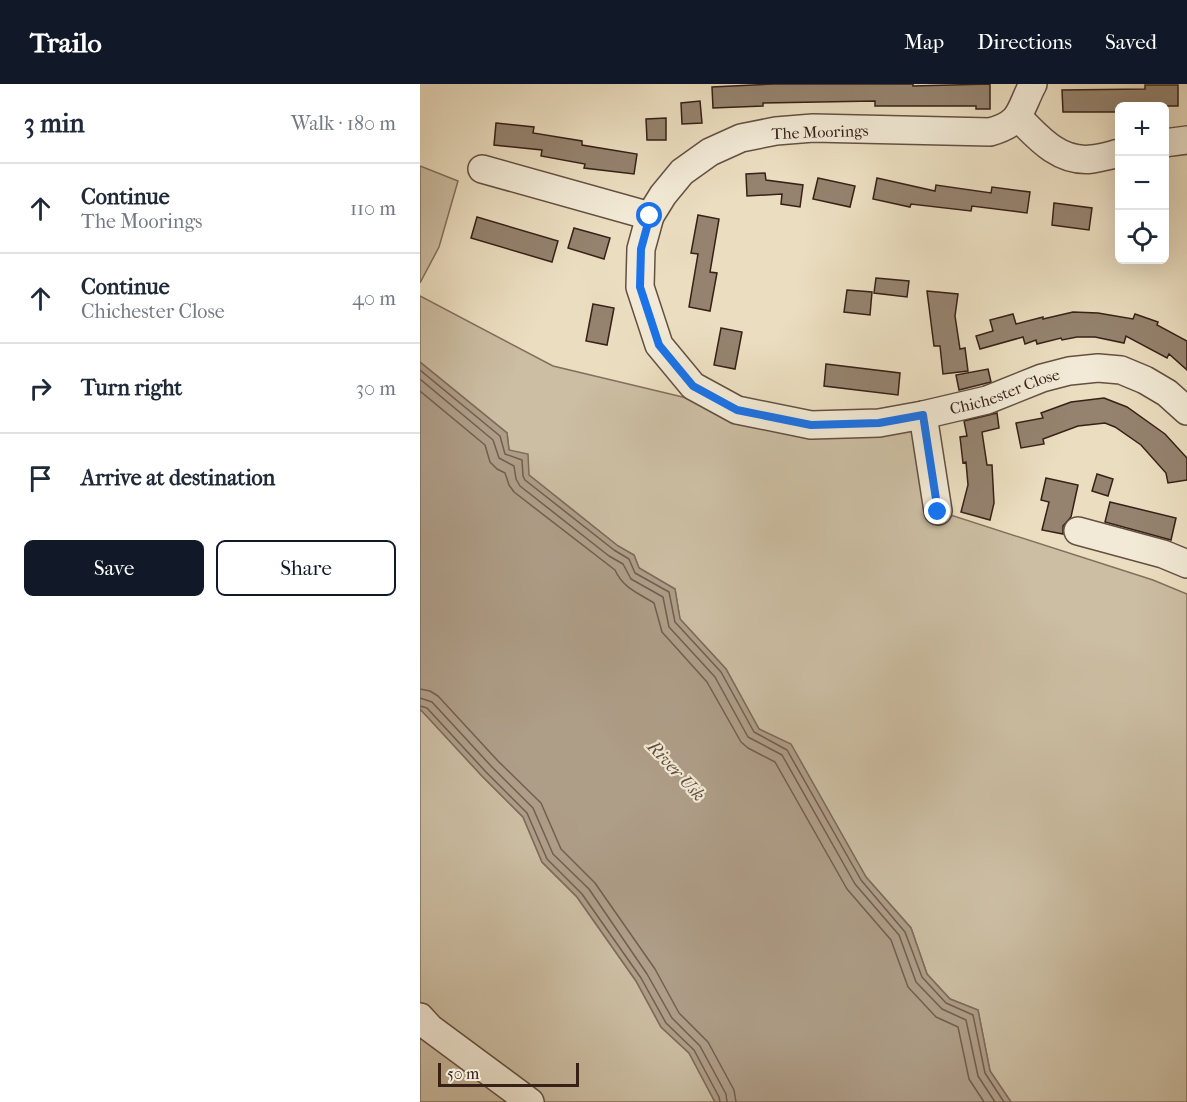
<!DOCTYPE html>
<html lang="en">
<head>
<meta charset="utf-8">
<style>
  body { margin:0; font-family:"IM FELL French Canon",serif; background:#f2f2f3; color:#1f2937 }
  .controls { position:absolute; right:18px; top:18px; display:grid; overflow:hidden; border-radius:9px; box-shadow:0 6px 24px #0002 }
  .controls button { width:54px; height:54px; display:grid; place-items:center; padding:0; border:0; border-bottom:2px solid #e0e1e3; background:#fff; color:#1f2937; font:30px sans-serif }
  .scale { position:absolute; left:18px; bottom:15px; width:141px; box-sizing:border-box; padding-left:6px; border:3px solid #372018; border-top:0; font-size:16px; line-height:21px; white-space:nowrap; color:#372018; -webkit-text-stroke:4px #f2ead6; paint-order:stroke }
  .stop { position:absolute; width:18px; height:18px; margin:-14px; border:4px solid #1a73e8; border-radius:50%; background:#fff }
  .stop.end { background:#1a73e8; border-color:#fff; box-shadow:0 2px 6px #0008 }
  .list { margin:0; padding:0; list-style:none }
  h2 { display:flex; justify-content:space-between; align-items:center; height:78px; margin:0; padding:0 24px; font-size:26px }
  h2 small { font-size:20px; font-weight:400; color:#747a83 }
  .list li { display:grid; grid-template-columns:39px 1fr auto; gap:18px; align-items:center; box-sizing:border-box; height:90px; padding:0 24px; border-top:2px solid #e0e1e3 }
  .list b { display:block; font-size:22px; white-space:nowrap }
  .list p { margin:0; font-size:20px; white-space:nowrap; color:#747a83 }
  .list em { font-size:20px; font-style:normal; color:#747a83 }
  .actions { display:flex; gap:12px; padding:18px 24px }
  .actions a { flex:1; padding:14px 0; border:2px solid #111827; border-radius:9px; text-align:center; font-size:21px; color:#111827 }
  .actions .main { background:#111827; color:#fff }
  .icon { flex:none; width:33px; height:33px; fill:none; stroke:currentColor; stroke-width:2; stroke-linecap:round; stroke-linejoin:round }
  .map { position:relative; flex:none; width:767px; height:1018px; overflow:hidden }
  header { display:flex; align-items:center; gap:36px; box-sizing:border-box; height:84px; padding:0 30px; background:#111827; color:#fff }
  header strong { font-size:28px }
  nav { display:flex; gap:33px; margin-inline-start:auto; font-size:21px }
  main { display:flex }
  aside { flex:1; background:#fff }
  .map>svg:first-child { display:block }
</style>
</head>
<body>
<header>
<strong>Trailo</strong>
<nav><a>Map</a><a>Directions</a><a>Saved</a></nav>
</header>
<main>
<aside>
<h2>3 min<small>Walk · 180 m</small></h2>
<ul class="list">
<li><svg class="icon" aria-label="ahead" viewBox="0 0 24 24"><path d="M12 20V5M6 11l6-6 6 6"/></svg><div><b>Continue</b><p>The Moorings</p></div><em>110 m</em></li>
<li><svg class="icon" aria-label="ahead" viewBox="0 0 24 24"><path d="M12 20V5M6 11l6-6 6 6"/></svg><div><b>Continue</b><p>Chichester Close</p></div><em>40 m</em></li>
<li><svg class="icon" aria-label="right" viewBox="0 0 24 24"><path d="M7 20v-9h11M14 6l5 5-5 5"/></svg><div><b>Turn right</b></div><em>30 m</em></li>
<li><svg class="icon" aria-label="arrive" viewBox="0 0 24 24"><path d="M6 21V4h12l-3 4 3 4H6"/></svg><div><b>Arrive at destination</b></div></li>
</ul>
<div class="actions"><a class="main">Save</a><a>Share</a></div>
</aside>
<div class="map">
<svg width="767" height="1018" viewBox="0 0 767 1018">
  <rect width="100%" height="100%" fill="#ebdec0"/>
  <filter id="stains"><feTurbulence type="fractalNoise" baseFrequency=".00333" numOctaves="4"/><feColorMatrix values="0 0 0 0 .2 0 0 0 0 .09 0 0 0 0 .02 0 0 0 .5 -.17"/></filter>
  <radialGradient id="worn" r=".72"><stop offset=".6" stop-color="#630" stop-opacity="0"/><stop offset="1" stop-color="#630" stop-opacity=".3"/></radialGradient>
  <path fill="#ccbea3" stroke="#826f5e" stroke-width="1.5" d="M0,82L38,97L19,163L0,199Z
    M0,212L133,282L317,326L503,331L518,427L733,496L767,510V1018H591L570,987L558,926L530,915L507,890L491,844L446,793L371,661L339,645L306,585L260,535L255,505L219,484L214,471L198,462L109,391L89,366L87,349L0,278Z
    M0,625L62,692L103,733L122,778L157,813L216,897L241,943L269,969L295,1018H0Z"/>
  <path fill="#ae9d87" stroke="#7e6b5b" stroke-width="1.5" d="M0,278L87,349L89,366L108,370L109,391L198,462L214,471L219,484L255,505L260,535L306,585L339,645L371,660L446,793L491,844L507,890L530,915L558,926L570,987L591,1018H295L269,969L241,943L216,897L157,813L122,778L103,733L62,692L0,625Z"/>
  <g fill="none" stroke-linecap="round" stroke-linejoin="round">
    <path stroke="#725e50" stroke-width="1.5" d="M0,286L80,352L85,370L102,376L103,392L105,396L194,466L209,475L215,489L249,508L255,538L301,588L334,648L367,666L441,796L485,848L502,893L526,919L553,931L565,989L584,1018
      M0,295L73,356L79,374L94,382L96,395L100,402L189,472L203,480L211,495L243,513L249,543L295,593L328,653L362,671L435,800L479,851L496,898L522,925L546,936L558,992L575,1018
      M0,307L65,361L70,378L77,385L85,389L89,401L94,408L195,486C203,504 218,509 234,519L242,548L287,598L321,658L328,664L355,678L427,805L471,856L488,903L516,933L538,943L549,995L564,1018
      M0,605L10,607L18,612L78,677L121,719L141,765L175,799L235,885L259,929L288,958L314,1006L316,1018
      M0,614L12,618L72,683L113,724L133,770L169,805L227,890L252,934L280,962L306,1010L307,1018
      M0,622L7,624L66,688L107,729L127,775L162,810L221,894L246,939L274,966L299,1013L300,1018"/>
  </g>
  <path fill="#95836f" stroke="#372018" stroke-width="1.5" d="M354,0H493V2L570,0V25H556V22H455V17L343,19V22L293,24L292,3Z
    M725,1H758V22H699V28H643L642,6L725,5Z
    M280,17L282,39L262,40L261,19Z
    M246,34V56H227L226,35Z
    M76,39L114,43L113,49L162,57V61L217,70L214,90L164,84L165,80L121,72L122,66L74,61Z
    M345,89L346,96L383,101L380,123L361,120L362,110L327,112L326,90Z
    M398,94L435,102L430,123L393,115Z
    M457,94L515,107L516,101L571,109L572,103L610,108L607,129L552,122L551,127L491,120L490,123L453,115Z
    M634,119L672,124L669,146L632,141Z
    M278,131L299,135L290,188L297,189L290,227L269,223L278,170L271,169Z
    M57,133L138,157L132,178L51,154Z
    M154,144L190,154L184,175L148,164Z
    M456,194L489,197L487,213L454,209Z
    M427,206L452,208L450,231L424,228Z
    M507,207L538,210L535,232L540,265L545,264L548,287L523,290L520,262H514Z
    M173,220L194,224L187,261L166,257Z
    M653,228L678,229L713,235L715,230L738,238L737,241L767,257V286L749,270L747,274L706,252L704,259L675,253H657L642,256L641,254L617,260L616,256L605,260L603,253L560,265L556,252L573,247L570,236L593,230L596,240L623,233V235Z
    M301,244L322,248L315,285L294,281Z
    M406,280L480,289L478,311L404,302Z
    M568,285L571,298L539,306L536,291Z
    M684,314L707,323L745,350L767,374V396L748,399L746,389L721,361L695,343L685,339L658,342L623,355L624,360L601,364L596,339L623,334L621,329L651,318Z
    M577,329L579,344L562,348L567,381H572L574,419L570,436L541,428L548,401L546,378L543,379L540,353L547,352L544,337Z
    M677,390L693,395L688,412L672,407Z
    M626,394L658,401L651,433L643,442V450L622,446L629,418L621,416Z
    M690,418L756,434L751,456L685,438Z"/>
  <g fill="none" stroke-linecap="round" stroke-linejoin="round">
    <defs>
      <g id="minor">
        <path id="s1" d="M613,0C599,26 603,39 570,48L393,44L356,47L321,54L290,68L262,88L243,111L230,132L221,165L220,203L239,261L273,302L317,326L391,341L459,339L503,331L567,316L622,294L649,287L678,284L701,286L725,296L747,309L767,327"/>
        <path d="M598,33C618,54 640,79 672,75C681,74 691,71 700,69"/>
        <path d="M744,59L767,56"/>
        <path d="M62,85L230,132"/>
        <path d="M503,331L518,427"/>
        <path d="M658,447L743,470L767,480"/>
        <path d="M0,933L10,944L110,1018"/>
      </g>
    </defs>
    <use href="#minor" stroke="#645042" stroke-width="30"/>
    <use href="#minor" stroke="#f2ead6" stroke-width="27"/>
  </g>
  <g fill="none" stroke-linecap="round" stroke-linejoin="round">
    <path stroke="#1a73e8" stroke-width="8" d="M230,132L221,165L220,203L239,261L273,302L317,326L391,341L459,339L503,331L518,428"/>
  </g>
  <g text-anchor="middle" dominant-baseline="central" stroke-width="4.5" stroke-linejoin="round" paint-order="stroke">
    <g font-size="16" fill="#372018" stroke="#f2ead6">
      <text transform="translate(400 48) rotate(-2)">The Moorings</text>
      <text stroke="none"><textPath href="#s1" startOffset="951">Chichester Close</textPath></text>
    </g>
    <g font-size="18" font-style="italic" fill="#614c3f" stroke="#f2ead6">
      <text transform="translate(256 687) rotate(47)">River Usk</text>
    </g>
  </g>
  <rect width="100%" height="100%" filter="url(#stains)"/>
  <rect width="100%" height="100%" fill="url(#worn)"/>
</svg>
<div class="controls">
<button>+</button>
<button>−</button>
<button><svg class="icon" aria-label="locate" viewBox="0 0 24 24"><circle cx="12" cy="12" r="6"/><path d="M12 2v4M12 18v4M2 12h4M18 12h4"/></svg></button>
</div>
<div class="scale">50 m</div>
<div class="stop" style="left:230px;top:132px"></div>
<div class="stop end" style="left:518px;top:428px"></div>
</div>
</main>
</body>
</html>
